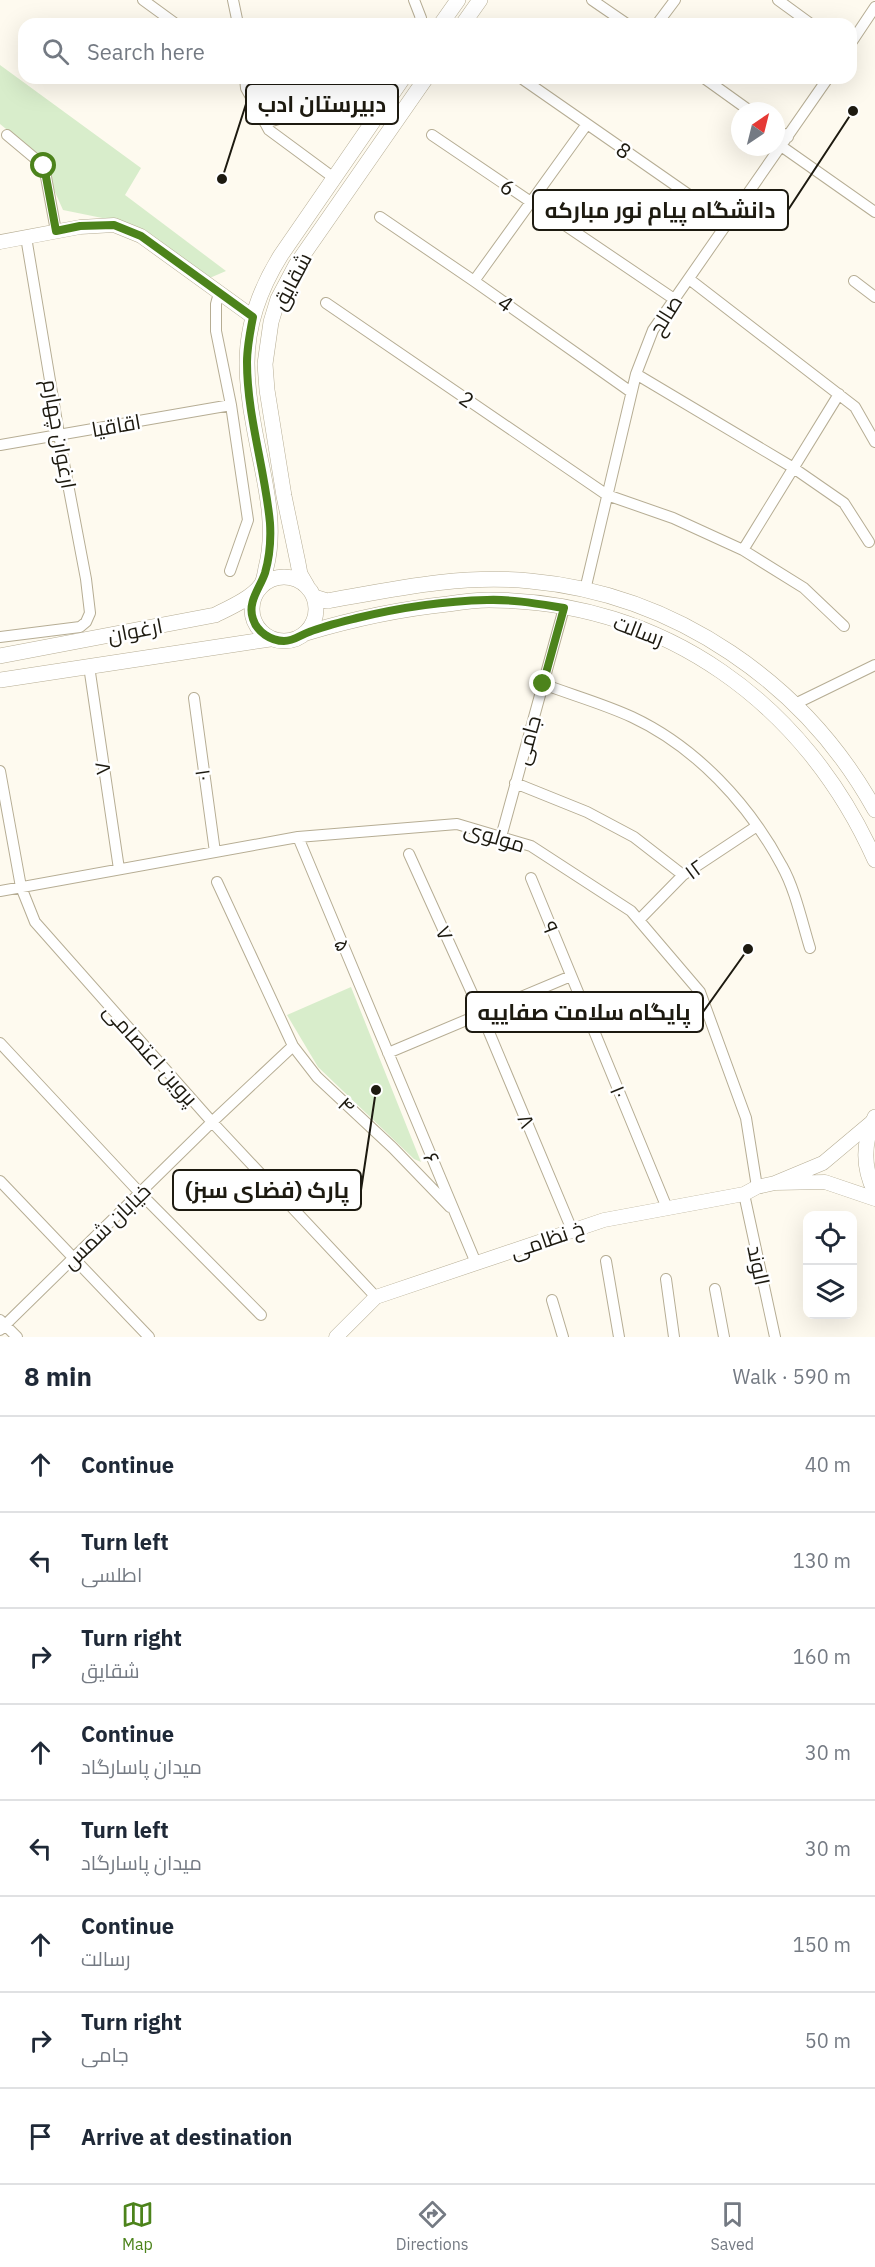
<!DOCTYPE html>
<html lang="en">
<head>
<meta charset="utf-8">
<style>
  body { margin:0; font-family:"IBM Plex Sans",Cairo,sans-serif; background:#f2f2f3; color:#1f2937 }
  .controls { position:absolute; right:18px; bottom:18px; display:grid; overflow:hidden; border-radius:12px; box-shadow:0 6px 24px #0002 }
  .controls button { width:54px; height:54px; display:grid; place-items:center; padding:0; border:0; border-bottom:2px solid #e0e1e3; background:#fff; color:#1f2937; font:30px sans-serif }
  .compass { position:absolute; left:731px; top:102px; width:54px; height:54px; border-radius:50%; background:#fff; box-shadow:0 6px 24px #0002; rotate:35deg }
  .stop { position:absolute; width:18px; height:18px; margin:-14px; border:4px solid #4c831b; border-radius:50%; background:#fff }
  .stop.end { background:#4c831b; border-color:#fff; box-shadow:0 2px 6px #0008 }
  .list { margin:0; padding:0; list-style:none }
  h2 { display:flex; justify-content:space-between; align-items:center; height:78px; margin:0; padding:0 24px; font-size:26px }
  h2 small { font-size:20px; font-weight:400; color:#747a83 }
  .list li { display:grid; grid-template-columns:39px 1fr auto; gap:18px; align-items:center; box-sizing:border-box; height:96px; padding:0 24px; border-top:2px solid #e0e1e3 }
  .list b { display:block; font-size:22px; white-space:nowrap }
  .list p { margin:0; font-size:20px; white-space:nowrap; color:#747a83 }
  .list em { font-size:20px; font-style:normal; color:#747a83 }
  .icon { flex:none; width:33px; height:33px; fill:none; stroke:currentColor; stroke-width:2; stroke-linecap:round; stroke-linejoin:round }
  .map { position:relative; flex:none; width:875px; height:1337px; overflow:hidden }
  .search { position:absolute; background:#fff; box-shadow:0 6px 24px #0002; left:18px; right:18px; top:18px; height:66px; display:flex; align-items:center; gap:15px; box-sizing:border-box; padding:0 21px; border-radius:18px; color:#747a83; font-size:22px }
  .sheet { height:846px; background:#fff }
  nav { display:flex; justify-content:space-around; align-items:center; box-sizing:border-box; height:84px; border-top:2px solid #e0e1e3; background:#fff; font-size:16px; color:#747a83 }
  nav a { display:grid; justify-items:center; gap:3px }
  nav .on { color:#4c831b }
  .map>svg:first-child { display:block }
</style>
</head>
<body>
<div class="map">
<svg width="875" height="1337" viewBox="0 0 875 1337">
  <rect width="100%" height="100%" fill="#fefaef"/>
  <path fill="#d8edcb" d="M0,65L141,168L125,195L226,271L205,280L117,221L63,210L39,156L0,124Z
    M351,987L421,1162L414,1159L318,1067L287,1015Z"/>
  <g fill="none" stroke-linecap="round" stroke-linejoin="round">
    <defs>
      <path id="minor" d="M143,0L176,24
        M233,0L238,24
        M414,0L421,18L417,24
        M592,0L627,24
        M778,0L811,24
        M657,24L675,0
        M851,43L875,7
        M245,78L246,88L269,130L334,178
        M521,78L728,222
        M704,78L750,111
        M265,123L371,92L380,78
        M776,129L788,137
        M7,135L44,166L56,231
        M432,135L674,299
        M781,146L875,212
        M380,217L474,281L631,392
        M689,279L855,407L875,442
        M474,281L587,124
        M854,281L875,297
        M219,293L216,304V331L231,405L248,520L230,571
        M326,303L607,495L673,518L743,550L804,588L844,626
        M636,374L792,467L844,503L869,542
        M0,445L231,405
        M743,550L839,394
        M585,590L636,374L653,330L828,78
        M0,637L80,627L86,622L90,613L86,579L63,458L26,237
        M89,666L119,869
        M543,684C572,695 604,704 632,717C696,747 749,804 782,866C795,889 802,922 810,948
        M194,698L215,852
        M795,704L875,665
        M0,771L21,887L35,922L212,1122L376,1297
        M515,783L587,812L634,837L683,875
        M298,837L476,1263
        M501,837L564,608
        M409,854L481,1013L572,1230
        M531,878L667,1208
        M217,882L293,1046L317,1077L393,1148L450,1207
        M0,891L298,837L457,824L531,846L631,911L700,992L746,1118L757,1187
        M639,920L683,875L757,826
        M0,1043L140,1193L261,1315
        M388,1053L571,976
        M0,1181L149,1337
        M744,1194L775,1337
        M606,1261L619,1337
        M666,1279L674,1337
        M715,1289L724,1337
        M552,1300L563,1337
        M0,1320L17,1337
        M0,1330L212,1122L293,1046"/>
      <path id="tertiary" d="M0,242L80,227L114,225L141,236L253,317
        M873,1121L823,1163L775,1183L825,1182L875,1199
        M336,1337L376,1297L604,1220L744,1194L757,1187L775,1183"/>
      <path id="secondary" d="M441,24L458,0
        M463,24L480,0
        M252 609a32 32 0 1 1 64 0a32 32 0 1 1-64 0Z
        M307,586L300,574L298,563L284,496L267,390L265,364L271,322L278,299L296,265L426,78
        M314,597L327,601C394,589 461,574 530,581C675,594 805,683 875,810
        M306,633C353,619 399,609 448,604C461,602 475,600 489,600C664,601 805,703 875,860
        M0,656L215,615C229,608 252,598 261,585C264,581 265,573 266,568C278,521 262,473 254,427C250,406 247,384 247,363C247,324 261,287 281,255L403,78
        M0,680L270,639
        M875,1117C863,1142 863,1168 875,1192"/>
    </defs>
    <use href="#minor" stroke="#b6ad94" stroke-width="12"/>
    <use href="#tertiary" stroke="#b6ad94" stroke-width="15"/>
    <use href="#secondary" stroke="#b6ad94" stroke-width="16"/>
    <use href="#minor" stroke="#fff" stroke-width="10"/>
    <use href="#tertiary" stroke="#fff" stroke-width="14"/>
    <use href="#secondary" stroke="#fff" stroke-width="15"/>
  </g>
  <g fill="none" stroke-linecap="round" stroke-linejoin="round">
    <path stroke="#4c831b" stroke-width="8" d="M44,166L56,231L80,226L114,225L141,236L253,317C250,332 247,347 247,362C247,416 265,469 270,523C271,540 270,556 265,573C260,588 247,602 253,619C257,632 271,641 284,641C294,641 300,635 309,632C324,626 341,622 357,618C398,608 444,601 487,600C512,599 539,604 564,608L543,684"/>
  </g>
  <g text-anchor="middle" dominant-baseline="central" stroke-width="5" stroke-linejoin="round" paint-order="stroke">
    <g font-size="21" fill="#1d1a10" stroke="#fff">
      <text transform="translate(624 150) rotate(35)">8</text>
      <text transform="translate(508 187) rotate(34)">6</text>
      <text transform="translate(291 281) rotate(-62)">شقایق</text>
      <text transform="translate(506 303) rotate(36)">4</text>
      <text transform="translate(665 315) rotate(-58)">صالح</text>
      <text transform="translate(467 399) rotate(34)">2</text>
      <text transform="translate(116 425) rotate(-10)">اقاقیا</text>
      <text transform="translate(60 434) rotate(80)">ارغوان چهارم</text>
      <text transform="translate(135 630) rotate(-11)">ارغوان</text>
      <text transform="translate(639 630) rotate(21)">رسالت</text>
      <text transform="translate(527 740) rotate(-75)">جامی</text>
      <text transform="translate(104 768) rotate(82)">۸</text>
      <text transform="translate(204 775) rotate(82)">۱۰</text>
      <text transform="translate(495 836) rotate(17)">مولوی</text>
      <text transform="translate(694 869) rotate(-36)">۱۲</text>
      <text transform="translate(551 927) rotate(68)">۹</text>
      <text transform="translate(445 933) rotate(66)">۷</text>
      <text transform="translate(343 945) rotate(67)">۵</text>
      <text transform="translate(151 1054) rotate(48)">پروین اعتصامی</text>
      <text transform="translate(619 1092) rotate(68)">۱۰</text>
      <text transform="translate(347 1105) rotate(43)">۴</text>
      <text transform="translate(527 1121) rotate(67)">۸</text>
      <text transform="translate(432 1158) rotate(67)">۶</text>
      <text transform="translate(106 1226) rotate(-44)">خیابان شمس</text>
      <text transform="translate(547 1239) rotate(-19)">خ نظامی</text>
      <text transform="translate(759 1265) rotate(78)">الوند</text>
    </g>
  </g>
  <path fill="none" stroke="#1d1a10" stroke-width="2" d="M222 179L246 104M853 111L788 210M748 949L703 1012M376 1090L361 1190"/>
  <g fill="#1d1a10" stroke="#fff" stroke-width="2">
    <circle cx="222" cy="179" r="6"/>
    <circle cx="853" cy="111" r="6"/>
    <circle cx="748" cy="949" r="6"/>
    <circle cx="376" cy="1090" r="6"/>
  </g>
  <g fill="#fff" stroke="#1d1a10" stroke-width="2">
    <rect x="246" y="84" width="152" height="40" rx="6"/>
    <rect x="533" y="190" width="255" height="40" rx="6"/>
    <rect x="466" y="992" width="237" height="40" rx="6"/>
    <rect x="173" y="1170" width="188" height="40" rx="6"/>
  </g>
  <g font-size="22" text-anchor="middle" font-weight="bold" fill="#1d1a10">
    <text x="322" y="112">دبیرستان ادب</text>
    <text x="660" y="218">دانشگاه پیام نور مبارکه</text>
    <text x="584" y="1020">پایگاه سلامت صفاییه</text>
    <text x="267" y="1198">پارک (فضای سبز)</text>
  </g>
</svg>
<div class="controls">
<button><svg class="icon" aria-label="locate" viewBox="0 0 24 24"><circle cx="12" cy="12" r="6"/><path d="M12 2v4M12 18v4M2 12h4M18 12h4"/></svg></button>
<button><svg class="icon" aria-label="layers" viewBox="0 0 24 24"><path d="M12 4l9 5-9 5-9-5zM3 14l9 5 9-5"/></svg></button>
</div>
<svg class="compass" viewBox="-18 -18 36 36"><path d="M0-13l5 13h-10z" fill="#e53935"/><path d="M0 13l5-13h-10z" fill="#747a83"/></svg>
<div class="stop" style="left:44px;top:166px"></div>
<div class="stop end" style="left:543px;top:684px"></div>
<div class="search"><svg class="icon" aria-label="search" viewBox="0 0 24 24"><circle cx="10" cy="10" r="6"/><path d="M15 15l6 6"/></svg>Search here</div>
</div>
<section class="sheet">
<h2>8 min<small>Walk · 590 m</small></h2>
<ul class="list">
<li><svg class="icon" aria-label="ahead" viewBox="0 0 24 24"><path d="M12 20V5M6 11l6-6 6 6"/></svg><div><b>Continue</b></div><em>40 m</em></li>
<li><svg class="icon" aria-label="left" viewBox="0 0 24 24"><path d="M17 20v-9H6M10 6l-5 5 5 5"/></svg><div><b>Turn left</b><p>اطلسی</p></div><em>130 m</em></li>
<li><svg class="icon" aria-label="right" viewBox="0 0 24 24"><path d="M7 20v-9h11M14 6l5 5-5 5"/></svg><div><b>Turn right</b><p>شقایق</p></div><em>160 m</em></li>
<li><svg class="icon" aria-label="ahead" viewBox="0 0 24 24"><path d="M12 20V5M6 11l6-6 6 6"/></svg><div><b>Continue</b><p>میدان پاسارگاد</p></div><em>30 m</em></li>
<li><svg class="icon" aria-label="left" viewBox="0 0 24 24"><path d="M17 20v-9H6M10 6l-5 5 5 5"/></svg><div><b>Turn left</b><p>میدان پاسارگاد</p></div><em>30 m</em></li>
<li><svg class="icon" aria-label="ahead" viewBox="0 0 24 24"><path d="M12 20V5M6 11l6-6 6 6"/></svg><div><b>Continue</b><p>رسالت</p></div><em>150 m</em></li>
<li><svg class="icon" aria-label="right" viewBox="0 0 24 24"><path d="M7 20v-9h11M14 6l5 5-5 5"/></svg><div><b>Turn right</b><p>جامی</p></div><em>50 m</em></li>
<li><svg class="icon" aria-label="arrive" viewBox="0 0 24 24"><path d="M6 21V4h12l-3 4 3 4H6"/></svg><div><b>Arrive at destination</b></div></li>
</ul>
</section>
<nav>
<a class="on"><svg class="icon" aria-label="map" viewBox="0 0 24 24"><path d="M3 6l6-2 6 2 6-2v14l-6 2-6-2-6 2zM9 4v14M15 6v14"/></svg>Map</a>
<a><svg class="icon" aria-label="directions" viewBox="0 0 24 24"><path d="M12 3l9 9-9 9-9-9zM9 14v-3h6M13 9l2 2-2 2"/></svg>Directions</a>
<a><svg class="icon" aria-label="saved" viewBox="0 0 24 24"><path d="M7 4h10v16l-5-4-5 4z"/></svg>Saved</a>
</nav>
</body>
</html>
